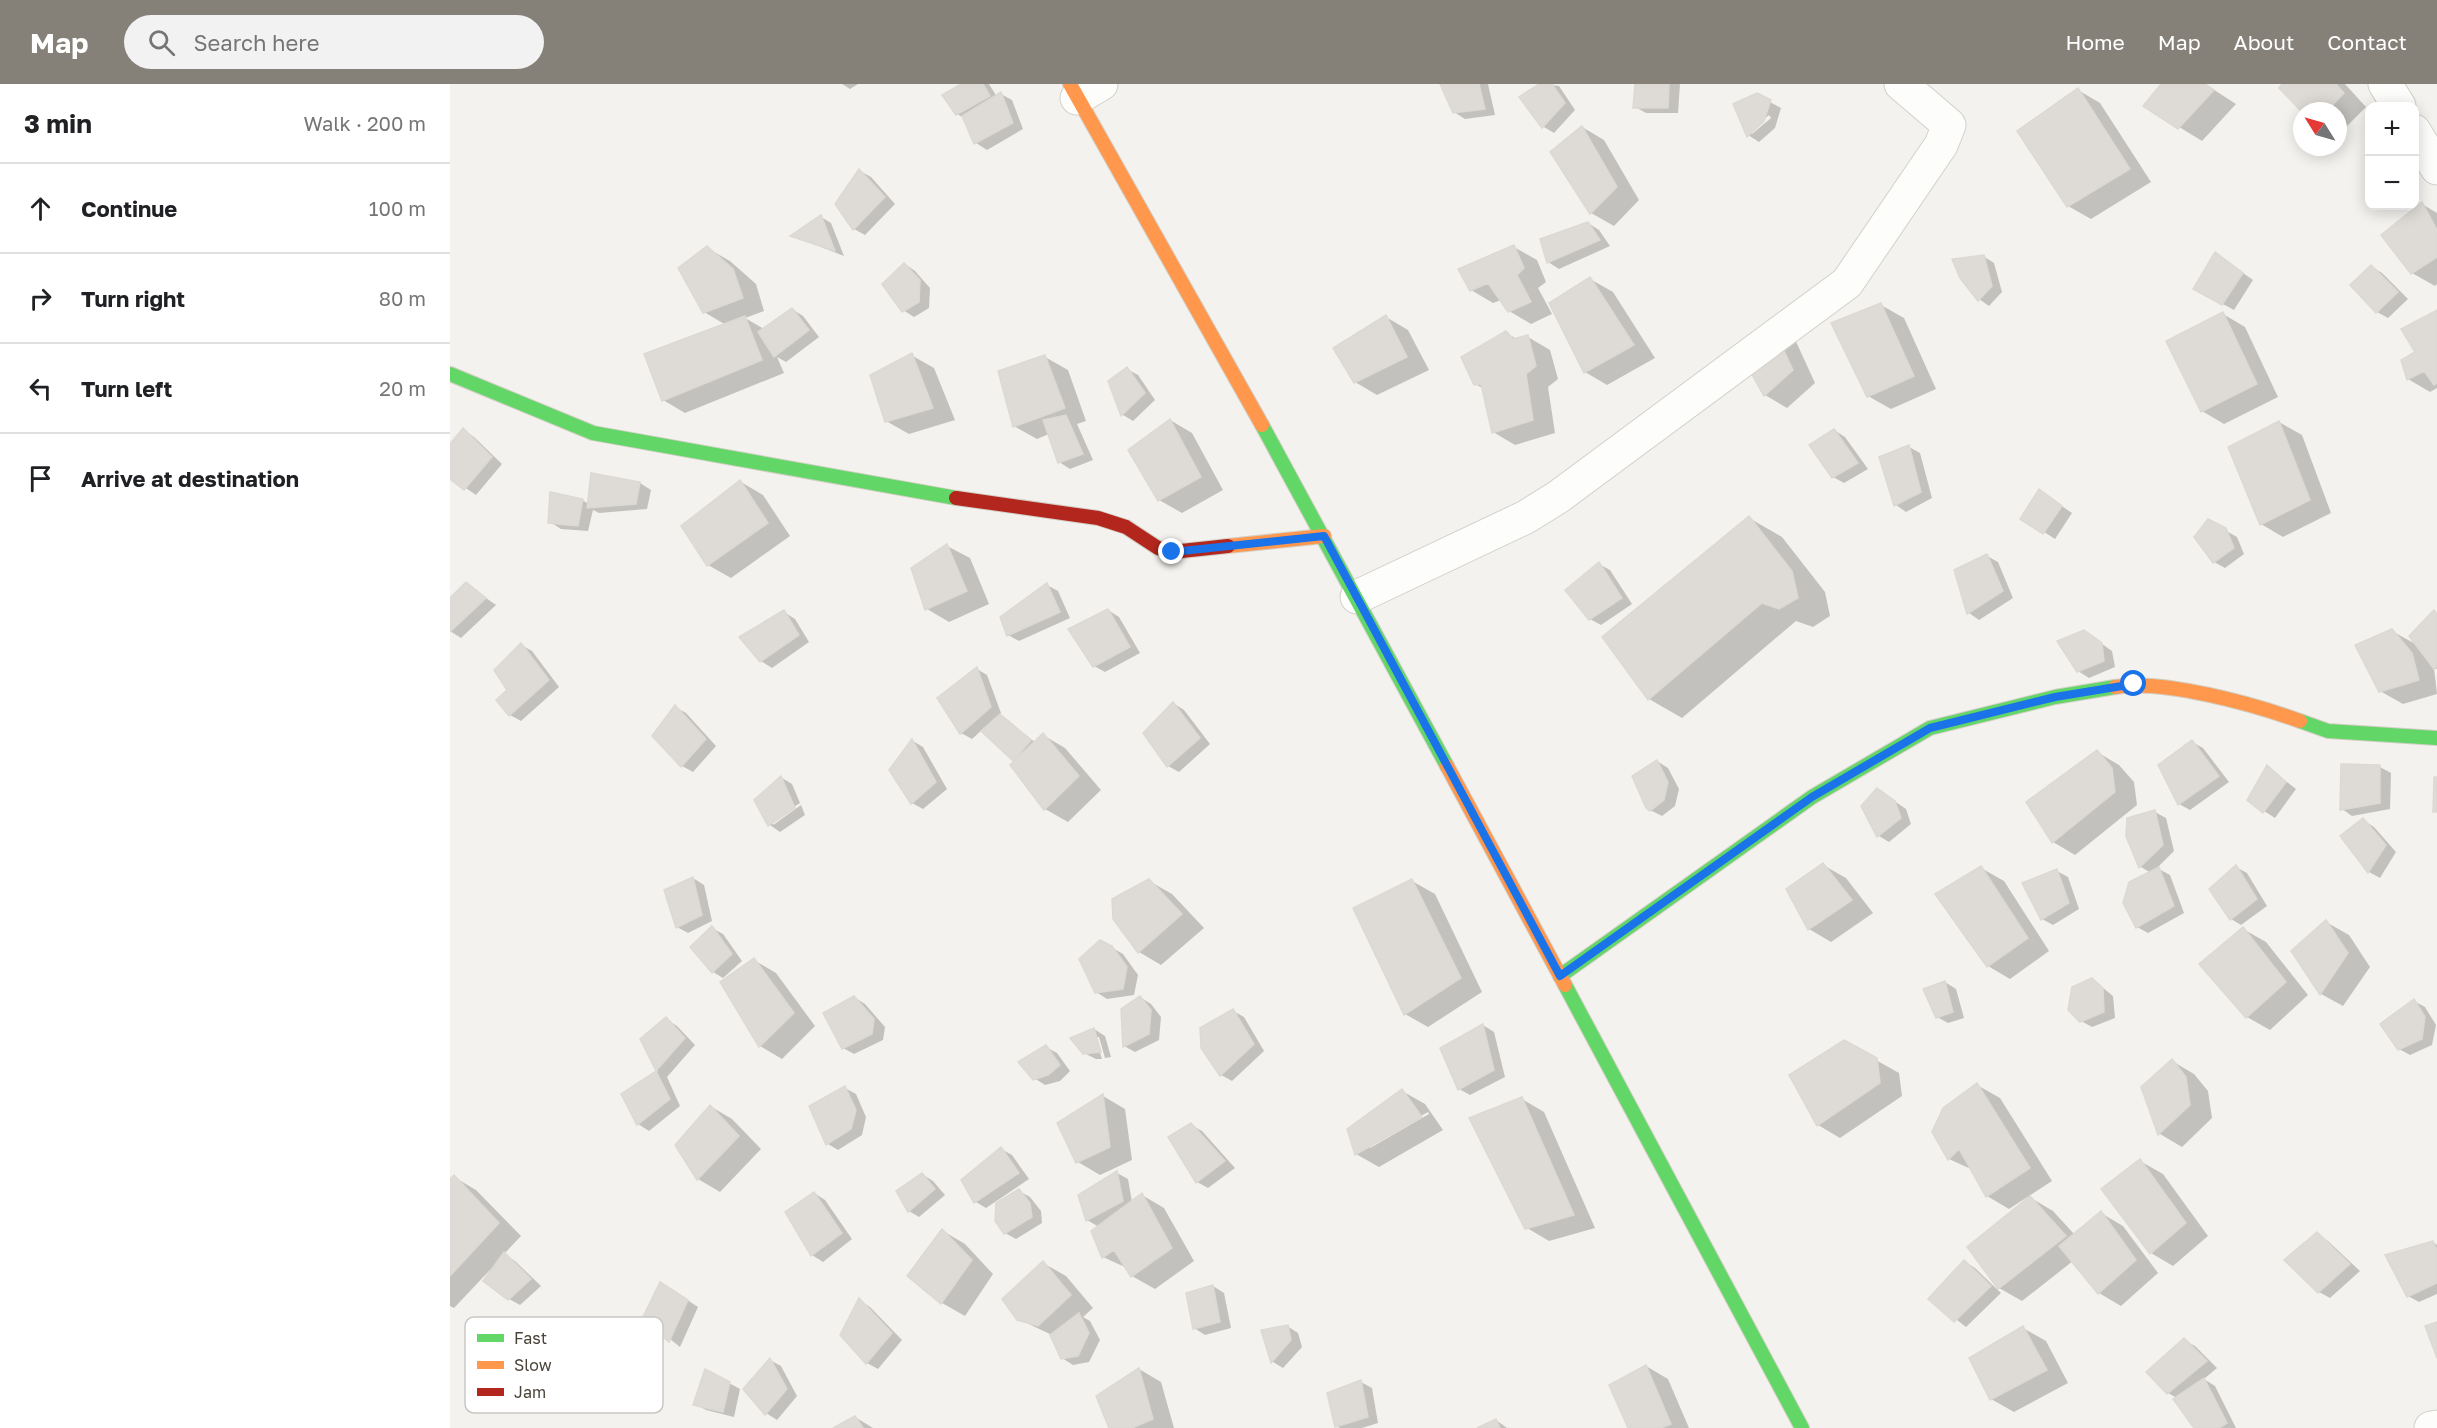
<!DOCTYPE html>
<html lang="en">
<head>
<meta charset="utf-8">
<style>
  body { margin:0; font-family:"Golos Text",sans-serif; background:#f2f2f2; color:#202124 }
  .controls { position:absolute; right:18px; top:18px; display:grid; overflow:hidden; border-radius:12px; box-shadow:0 3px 15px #0003 }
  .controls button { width:54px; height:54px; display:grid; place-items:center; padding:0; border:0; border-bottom:2px solid #e0e0e0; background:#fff; color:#202124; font:30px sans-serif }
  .compass { position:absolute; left:1843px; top:18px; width:54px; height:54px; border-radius:50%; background:#fff; box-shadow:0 3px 15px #0003; rotate:307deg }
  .stop { position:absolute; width:18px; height:18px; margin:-14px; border:4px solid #1a73e8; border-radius:50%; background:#fff }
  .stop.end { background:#1a73e8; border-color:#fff; box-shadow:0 2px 6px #0008 }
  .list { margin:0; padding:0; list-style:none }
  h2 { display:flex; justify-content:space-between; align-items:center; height:78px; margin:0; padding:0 24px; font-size:26px }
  h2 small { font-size:20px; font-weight:400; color:#757577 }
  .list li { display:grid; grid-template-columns:39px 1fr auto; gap:18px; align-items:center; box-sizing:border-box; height:90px; padding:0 24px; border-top:2px solid #e0e0e0 }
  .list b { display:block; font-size:22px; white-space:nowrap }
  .list em { font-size:20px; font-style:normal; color:#757577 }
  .icon { flex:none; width:33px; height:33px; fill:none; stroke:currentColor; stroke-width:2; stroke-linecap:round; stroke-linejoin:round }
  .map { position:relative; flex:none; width:1987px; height:1344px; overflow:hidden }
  header { display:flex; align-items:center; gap:36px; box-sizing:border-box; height:84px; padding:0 30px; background:#868178; color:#fff }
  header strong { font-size:28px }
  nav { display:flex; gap:33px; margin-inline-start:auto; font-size:21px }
  .search { width:420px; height:54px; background:#f2f2f2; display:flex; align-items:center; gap:15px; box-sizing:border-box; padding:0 21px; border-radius:33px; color:#757577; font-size:22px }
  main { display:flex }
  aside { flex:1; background:#fff }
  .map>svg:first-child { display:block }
</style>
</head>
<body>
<header>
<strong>Map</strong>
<div class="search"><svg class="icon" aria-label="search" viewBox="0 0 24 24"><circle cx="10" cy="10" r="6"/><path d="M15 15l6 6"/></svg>Search here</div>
<nav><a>Home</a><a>Map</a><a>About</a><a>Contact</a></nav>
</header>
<main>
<aside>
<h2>3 min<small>Walk · 200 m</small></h2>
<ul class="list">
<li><svg class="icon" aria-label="ahead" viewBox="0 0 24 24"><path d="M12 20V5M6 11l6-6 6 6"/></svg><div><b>Continue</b></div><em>100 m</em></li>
<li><svg class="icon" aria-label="right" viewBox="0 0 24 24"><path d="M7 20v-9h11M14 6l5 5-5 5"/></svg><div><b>Turn right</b></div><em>80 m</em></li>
<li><svg class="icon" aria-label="left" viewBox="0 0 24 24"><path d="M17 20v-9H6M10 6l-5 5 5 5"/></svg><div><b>Turn left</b></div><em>20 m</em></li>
<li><svg class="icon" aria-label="arrive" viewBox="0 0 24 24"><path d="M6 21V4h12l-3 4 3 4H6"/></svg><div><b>Arrive at destination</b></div></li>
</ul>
</aside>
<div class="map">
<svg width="1987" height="1344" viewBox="0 0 1987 1344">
  <rect width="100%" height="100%" fill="#f4f2ee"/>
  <path fill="#0003" fill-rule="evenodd" d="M392,0H408L400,5Z
    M514,0H539L547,13L551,10L562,16L573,45L537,66L526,59L514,34L507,30Z
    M992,0H1038L1045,31L1015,35L1004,28Z
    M1092,0L1109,2L1125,26L1104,49L1094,43L1071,13Z
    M1187,0H1230L1228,29H1196L1185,23Z
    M1713,0H1755L1786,20L1752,57L1695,22Z
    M1835,0H1895L1916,23L1888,51V27H1853Z
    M1628,6L1650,19L1701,98L1641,135L1618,122Z
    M1320,18L1331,24L1325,44L1309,58L1298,51ZM1319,31L1321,34L1302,50V46Z
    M1132,43L1154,56L1189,116L1164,142L1141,129L1102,68Z
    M410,87L421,93L445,120L415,151L404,145L387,120Z
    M1972,120L1987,129V200L1985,202L1962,189Z
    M371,133L381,139L394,172L343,152Z
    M1138,139L1149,146L1160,162L1109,185L1098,178Z
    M1064,163L1087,176L1096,198L1088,204L1102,230L1081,240L1059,227L1051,216L1043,219L1021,206Z
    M257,164L280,177L306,200L314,227L295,234L314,245L342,225L353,232L369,253L336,278L327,273L334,289L235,329L213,316L276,241L254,228Z
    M1766,170L1803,196L1784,226L1745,205Z
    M1533,172L1544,179L1552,208L1539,222L1529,215Z
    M455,180L465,187L480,204L479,224L464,233L453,226Z
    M1922,183L1932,189L1958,215L1938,234L1927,228Z
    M1140,195L1163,208L1205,274L1157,301L1135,288Z
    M1431,221L1454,234L1486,305L1441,325L1418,312Z
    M1987,227V304L1980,308L1958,295Z
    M1773,230L1795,243L1828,313L1774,340L1752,327Z
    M936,233L958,246L979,286L927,311L905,298Z
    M1056,249L1067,255L1078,253L1100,266L1108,295L1098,303L1105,349L1065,361L1043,348L1034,305L1025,300Z
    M1343,251L1365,299L1337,324L1315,311L1288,263Z
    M461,271L484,284L505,336L459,350L436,337Z
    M595,273L618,286L636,337L627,340L643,376L620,385L609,378L599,350L587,355L564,342Z
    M677,285L688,291L705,316L683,337L673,331L659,298Z
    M720,336L742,349L773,406L732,429L709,416Z
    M1829,338L1852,351L1881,429L1833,453L1811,440Z
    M13,346L24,353L52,380L26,411L0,393V362Z
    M1384,346L1395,353L1418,385L1394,399L1383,393Z
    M1459,363L1470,369L1482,414L1456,428L1446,421L1431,374Z
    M143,391L190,399L201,406L197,425L149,429L143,426L138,447L111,445L100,438L132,416L139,420Z
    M291,398L313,411L340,452L281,494L258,481Z
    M1590,407L1622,429L1605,455L1572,434Z
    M1299,434L1332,453L1375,508L1380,532L1363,543L1346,537L1232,634L1199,615Z
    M1759,437L1787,453L1794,470L1775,484L1764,478Z
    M497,462L520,474L539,520L499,538L477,525Z
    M1537,472L1548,478L1563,514L1529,536L1519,529L1505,486Z
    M1149,480L1160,486L1182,520L1151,541L1140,535Z
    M16,500L46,521L11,554L0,547V516Z
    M597,501L608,507L620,534L569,557L558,551Z
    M658,526L669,533L690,569L655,588L644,582Z
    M334,528L345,535L359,558L322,584L311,577Z
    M1985,528L1987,530V585L1984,584L1987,610L1953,620L1930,607L1942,547L1969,562Z
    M1634,547L1662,567L1665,583L1639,594L1628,587Z
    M71,561L82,567L109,603L71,637L60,631L48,616L59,606Z
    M527,585L537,591L551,629L549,631L585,658L593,651L615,664L651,706L618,738L595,725L562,681L566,677L532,646L522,655L511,649Z
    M723,619L734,626L760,660L729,688L718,682L695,649Z
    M225,623L236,629L266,662L243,688L232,682L204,652Z
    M463,657L473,663L497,705L473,725L462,719Z
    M1742,658L1753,664L1779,698L1740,726L1729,720Z
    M1647,668L1669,681L1684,698L1687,721L1625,771L1603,758Z
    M1207,677L1218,684L1229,705L1225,722L1212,732L1200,726Z
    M1818,683L1846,705L1825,734L1814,727Z
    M1930,683L1941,689L1940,725L1902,732L1892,725Z
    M332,694L342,700L350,719L323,737V741L351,721L355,731L330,748L320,741L306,716Z
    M1427,705L1456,725L1461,740L1439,758L1429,752L1412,722Z
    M1705,728L1716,734L1724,767L1707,784L1720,791L1734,829L1698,849L1687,843L1701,789L1691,783L1678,752Z
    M1913,736L1924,743L1946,768L1930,794L1919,788L1892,752Z
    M1373,781L1396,794L1423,829L1381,858L1359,845Z
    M1786,783L1797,789L1817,822L1791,841L1781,835Z
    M1531,784L1554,797L1599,867L1560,895L1538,882Z
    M1607,787L1618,793L1629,825L1603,841L1592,835Z
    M243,794L254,801L262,837L238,849L227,843Z
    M699,797L722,810L754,844L711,881L689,868Z
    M962,797L985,810L1032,908L978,943L955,930Z
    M1876,838L1899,851L1920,883L1893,922L1871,910L1843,867Z
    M262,844L273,850L292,877L273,894L263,888Z
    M1793,845L1816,858L1858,911L1820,946L1797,933L1751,880Z
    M661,863L673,870L688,891L684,911L657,915L646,908Z
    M304,876L326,889L365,942L332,975L310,962L272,899Z
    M1642,895L1663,912L1665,934L1642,943L1631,937Z
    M1495,898L1506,905L1514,934L1498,939L1487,933Z
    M404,913L415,920L435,943L433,956L404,970L393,964Z
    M690,913L701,920L711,933L709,956L685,968L674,962Z
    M1964,917L1975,923L1986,941L1982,961L1960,971L1949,965Z
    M783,927L794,933L814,967L782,997L771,991Z
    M216,935L227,942L245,961L217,993L230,1022L199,1047L188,1040L172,1011L208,987L192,955Z
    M1033,941L1044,948L1055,993L1020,1011L1009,1005Z
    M644,945L655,952L661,973L655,974L649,953H645L652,975H646L634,969Z
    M1394,958L1449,989L1452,1012L1390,1054L1368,1041Z
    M596,963L607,969L620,987L610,997L595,1001L584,994Z
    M1722,977L1744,990L1758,1007L1762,1034L1732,1063L1710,1050L1692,1003Z
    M1527,1001L1550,1014L1602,1097L1559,1125L1537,1112L1523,1086L1499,1075L1484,1048Z
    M395,1004L406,1010L416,1033L412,1051L388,1066L378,1060Z
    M952,1007L975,1020L993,1046L929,1083L906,1070ZM978,1028L979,1030L920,1064V1061Z
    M653,1012L675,1025L682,1076L650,1091L628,1078Z
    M1072,1015L1094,1028L1145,1144L1099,1157L1077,1144Z
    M260,1022L282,1035L311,1065L270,1108L248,1095Z
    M741,1041L752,1047L785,1084L758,1104L747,1098Z
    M551,1065L562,1071L579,1095L536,1124L526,1118L513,1096Z
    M1690,1077L1713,1090L1758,1152L1723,1182L1701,1169L1653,1106Z
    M667,1089L678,1095L682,1118L692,1111L714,1124L744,1177L705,1205L682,1192L677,1184L653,1173L649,1143L637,1136Z
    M472,1090L483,1097L495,1111L469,1133L459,1127Z
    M4,1093L26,1106L71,1152L54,1170L65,1177L91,1202L70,1221L59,1215L40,1186L4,1224L0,1222V1097Z
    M569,1107L580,1113L591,1127L592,1139L566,1155L555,1149Z
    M364,1109L375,1116L402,1155L373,1178L362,1171L337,1129Z
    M1581,1114L1603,1127L1625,1151L1651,1129L1673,1142L1708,1189L1671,1222L1649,1209L1623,1177L1572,1217L1549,1204Z
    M493,1147L515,1160L543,1190L515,1232L492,1219L459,1191Z
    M1867,1150L1878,1157L1910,1187L1880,1214L1869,1208Z
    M1983,1158L1987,1161V1210L1969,1218L1958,1212Z
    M1514,1177L1525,1184L1551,1209L1516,1243L1480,1215Z
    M593,1179L616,1192L643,1224L633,1233L640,1237L650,1256L639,1278L623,1281L612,1274L602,1251L568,1235Z
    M763,1202L774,1209L781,1244L755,1251L744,1244Z
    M222,1206L248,1223L230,1263L194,1234Z
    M409,1216L420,1223L452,1256L428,1285L417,1279Z
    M837,1242L848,1249L852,1263L833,1284L823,1278L813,1247Z
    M1573,1244L1596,1257L1618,1299L1564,1328L1541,1315Z
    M1734,1256L1745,1262L1767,1284L1754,1295L1765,1302L1786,1344H1746L1727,1314L1718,1309Z
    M320,1276L331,1282L347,1312L327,1336L316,1329Z
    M1196,1282L1218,1295L1239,1344H1180Z
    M689,1285L711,1298L724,1344H660Z
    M911,1298L922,1304L928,1339L912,1344H890L886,1342Z
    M279,1299L290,1305L284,1333L256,1326L245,1320Z
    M405,1333L423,1344H386Z
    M1046,1336L1057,1344H1031Z"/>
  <path fill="#dedbd6" stroke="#dcd9d4" stroke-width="1.5" d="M511,0H533L540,12L506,31L492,11Z
    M990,0H1029L1035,25L1003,29Z
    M1089,0H1102L1115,19L1092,44L1069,13Z
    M1185,0H1219L1218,24H1183Z
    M1711,0H1755L1764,6L1728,45L1693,22Z
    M1832,0H1886L1894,9L1877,27L1852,28L1829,4Z
    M1628,4L1680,85L1617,123L1567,47Z
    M551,8L563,39L524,60L512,32Z
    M1307,9L1321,16L1314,37L1297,53L1283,20Z
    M1132,42L1167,103L1140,130L1100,68Z
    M409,85L435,113L403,146L385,120Z
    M1972,118L1987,146V173L1961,190L1931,151Z
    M371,131L385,167L340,152Z
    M1138,138L1150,156L1097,179L1090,155Z
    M1064,161L1074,184L1067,191L1081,218L1058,228L1038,199L1020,207L1008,185Z
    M257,162L283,185L293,214L253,229L228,184Z
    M1765,168L1793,189L1772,221L1743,205Z
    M1534,171L1542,202L1528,217L1510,194L1502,175Z
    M454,179L470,196L469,218L452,228L432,200Z
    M1921,181L1948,208L1926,229L1900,201Z
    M1140,193L1184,261L1134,289L1099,219Z
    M1431,219L1464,292L1417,313L1381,239Z
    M342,224L359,246L324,273L308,248Z
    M1987,226V299L1984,301L1974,287L1957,296L1951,276L1965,268L1951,245Z
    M1773,228L1807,300L1751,328L1716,257Z
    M936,231L957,273L904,299L883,264Z
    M295,232L312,276L212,317L194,270Z
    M1320,237L1343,286L1314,312L1286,262Z
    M1056,247L1063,255L1078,251L1086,282L1076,290L1083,336L1042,349L1031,300L1024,301L1011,273Z
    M462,269L483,324L435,338L420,291Z
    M595,271L615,324L563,343L548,287Z
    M677,283L695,309L671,332L658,297Z
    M616,331L633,370L608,379L593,336Z
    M720,335L751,393L708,417L678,366Z
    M1829,337L1860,416L1810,441L1778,363Z
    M13,344L42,373L14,406L0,395V360Z
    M1384,345L1408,379L1382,394L1359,361Z
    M1459,361L1471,408L1444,422L1429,373Z
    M141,389L190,398L186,420L137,424Z
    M290,396L318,439L257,482L231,442Z
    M1589,405L1612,422L1593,450L1570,435Z
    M100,408L133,415L128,442L98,439Z
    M1299,432L1342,487L1348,514L1329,525L1312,519L1198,616L1152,553Z
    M1758,435L1776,444L1784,464L1763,479L1744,453Z
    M497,460L517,507L475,526L461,484Z
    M1537,470L1553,507L1517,530L1504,486Z
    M1149,478L1172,514L1139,536L1115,506Z
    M16,498L36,514L0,548V514Z
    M597,499L610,528L557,552L550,533Z
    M658,525L680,563L643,583L618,545Z
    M334,526L349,551L310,578L289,553Z
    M1984,526L1987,530V582L1984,585L1959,552Z
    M1942,545L1962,569L1969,596L1929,608L1905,561Z
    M1634,546L1652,559L1654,577L1627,588L1607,557Z
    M71,559L99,596L59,632L46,616L57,606L44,586Z
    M527,583L541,623L510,650L487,614Z
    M723,618L750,654L717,683L693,649Z
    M225,621L256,655L231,683L202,652Z
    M550,630L581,656L563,677L531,647Z
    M593,649L629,692L594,726L560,681Z
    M462,655L486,698L461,720L439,686Z
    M1742,656L1769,692L1728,721L1708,681Z
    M1647,666L1662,684L1665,708L1602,759L1576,718Z
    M1207,676L1218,698L1214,716L1200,727L1196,724L1182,692Z
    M1891,680L1930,681V719L1890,726Z
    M1817,681L1836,698L1813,729L1797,716Z
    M331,692L345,724L318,742L304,716Z
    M1984,693H1987V728H1983Z
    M1427,704L1445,717L1451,734L1427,753L1411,722Z
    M1705,726L1713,761L1689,784L1676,752L1677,734Z
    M1913,734L1936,761L1918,789L1890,752Z
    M1373,779L1402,816L1358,846L1336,805Z
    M1786,781L1807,815L1780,836L1759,805Z
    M1531,782L1578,854L1537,883L1485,810Z
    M1709,783L1724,822L1686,844L1673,819L1679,798Z
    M1607,785L1619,819L1591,836L1572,799Z
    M243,793L252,831L226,844L214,806Z
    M699,795L732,830L688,869L663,835L662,815Z
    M962,795L1011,894L954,931L903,824Z
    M1876,836L1898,869L1870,911L1841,867Z
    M262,842L282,870L262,889L240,863Z
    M1793,843L1836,898L1796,934L1749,880Z
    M650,856L662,862L677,883L673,905L645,909L629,875Z
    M304,874L344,929L309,963L270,898Z
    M1642,894L1653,904L1654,928L1630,938L1618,926L1622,903Z
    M1495,897L1503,928L1486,934L1473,905Z
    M404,912L424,935L422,950L392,965L373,929Z
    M690,912L701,926L699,950L673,963L671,925Z
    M1964,915L1975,933L1972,955L1948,966L1930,940Z
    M783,925L804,960L770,992L751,964L750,944Z
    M216,933L235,954L206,987L190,955Z
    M1033,940L1044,986L1008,1006L990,964Z
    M644,944L651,968L633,970L620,954Z
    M1394,956L1427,974L1430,999L1367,1042L1339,991Z
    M596,961L610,981L598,991L583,996L568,978Z
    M1722,975L1736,993L1740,1021L1708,1051L1691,1003Z
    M206,987L220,1015L187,1041L171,1010Z
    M1527,999L1580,1084L1536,1113L1509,1065L1498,1076L1482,1048L1493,1024Z
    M395,1002L406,1026L401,1045L376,1061L359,1022Z
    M952,1005L972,1033L905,1071L897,1045Z
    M653,1010L660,1063L626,1079L607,1039Z
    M1072,1013L1124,1131L1075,1145L1019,1034Z
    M260,1021L289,1052L247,1096L225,1061Z
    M741,1039L775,1077L746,1099L718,1053Z
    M551,1063L569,1089L524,1119L511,1096Z
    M1690,1075L1736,1139L1700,1170L1651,1105Z
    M667,1087L673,1117L636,1137L628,1111Z
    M472,1089L485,1105L458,1128L446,1107Z
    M4,1091L49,1139L0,1192V1095Z
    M569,1105L580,1119L582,1133L554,1150L545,1137L546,1119Z
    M364,1108L392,1149L361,1172L335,1128Z
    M692,1109L722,1164L681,1193L664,1166L652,1174L641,1147Z
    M1580,1112L1616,1152L1548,1205L1517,1163Z
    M1651,1127L1686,1176L1648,1210L1609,1162Z
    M492,1145L522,1176L491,1220L457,1192Z
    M1867,1148L1900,1180L1868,1209L1834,1176Z
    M1983,1157L1987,1166V1199L1957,1213L1935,1171Z
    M54,1168L81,1195L58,1216L33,1197Z
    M1514,1176L1541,1202L1504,1238L1478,1215Z
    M593,1177L621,1211L588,1242L567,1236L552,1215Z
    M210,1198L238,1216L219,1258L192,1235Z
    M763,1201L770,1238L743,1245L736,1209Z
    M409,1214L442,1249L416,1280L390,1251Z
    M629,1229L639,1249L628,1272L611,1275L600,1251Z
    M1987,1238V1274L1975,1242Z
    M838,1241L841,1256L821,1279L811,1246Z
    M1573,1242L1597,1286L1540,1316L1519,1274Z
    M1734,1254L1757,1277L1717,1310L1696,1288Z
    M320,1274L337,1305L315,1331L293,1305Z
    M1196,1281L1221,1340L1211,1344H1178L1159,1301Z
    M689,1284L703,1335L682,1344H659L646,1312Z
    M255,1285L280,1298L273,1328L243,1321Z
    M1754,1294L1777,1339L1769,1344H1744L1723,1315Z
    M911,1296L918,1333L885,1343L877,1309Z
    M405,1332L413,1344H383Z
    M1046,1335L1050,1344H1027Z"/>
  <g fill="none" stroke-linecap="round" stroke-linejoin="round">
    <defs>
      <path id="street" d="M1935,0L1949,22
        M627,14L651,0
        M1964,47L1987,84
        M907,513L1076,433L1108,413L1397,199L1491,61L1499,41L1451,0
        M1981,1344L1987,1343"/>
      <path id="fast" d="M0,290L143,349L506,414
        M812,341L997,682
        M1850,637L1878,647L1987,654
        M1110,892L1362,713L1480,644L1605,613L1665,603
        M1115,901L1352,1344"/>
      <path id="slow" d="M620,0L812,341
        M778,462L874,452
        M1665,603C1713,595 1803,620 1850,637
        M997,682L1115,901"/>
      <path id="jam" d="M506,414L648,434L676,443L708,464L722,468L778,462"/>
    </defs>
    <use href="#street" stroke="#d2d0cb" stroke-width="35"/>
    <use href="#fast" stroke="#d3cfc5" stroke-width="16"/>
    <use href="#slow" stroke="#d3cfc5" stroke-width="16"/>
    <use href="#jam" stroke="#d3cfc5" stroke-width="16"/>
    <use href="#street" stroke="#fdfdfc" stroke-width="33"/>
    <use href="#fast" stroke="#63d668" stroke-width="14"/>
    <use href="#slow" stroke="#ff974d" stroke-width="14"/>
    <use href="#jam" stroke="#b3261e" stroke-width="14"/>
  </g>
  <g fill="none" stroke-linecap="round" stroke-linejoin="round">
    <path stroke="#1a73e8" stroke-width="8" d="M722,468L874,452L1110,892L1362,713L1480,644L1605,613L1684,600"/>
  </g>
  <rect x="15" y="1233" width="198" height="96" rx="9" fill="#fff" stroke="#c9c7c4" stroke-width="1.5"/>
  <rect x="27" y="1250" width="27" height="8" fill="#63d668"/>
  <rect x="27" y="1277" width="27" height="8" fill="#ff974d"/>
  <rect x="27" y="1304" width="27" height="8" fill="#b3261e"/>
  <g font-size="16" fill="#4b4439">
    <text x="64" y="1260">Fast</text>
    <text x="64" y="1287">Slow</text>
    <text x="64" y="1314">Jam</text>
  </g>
</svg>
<div class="controls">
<button>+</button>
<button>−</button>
</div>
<svg class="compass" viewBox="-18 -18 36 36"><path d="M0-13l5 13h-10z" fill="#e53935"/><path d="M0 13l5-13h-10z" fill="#757577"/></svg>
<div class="stop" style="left:1684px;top:600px"></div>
<div class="stop end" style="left:722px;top:468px"></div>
</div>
</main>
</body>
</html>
